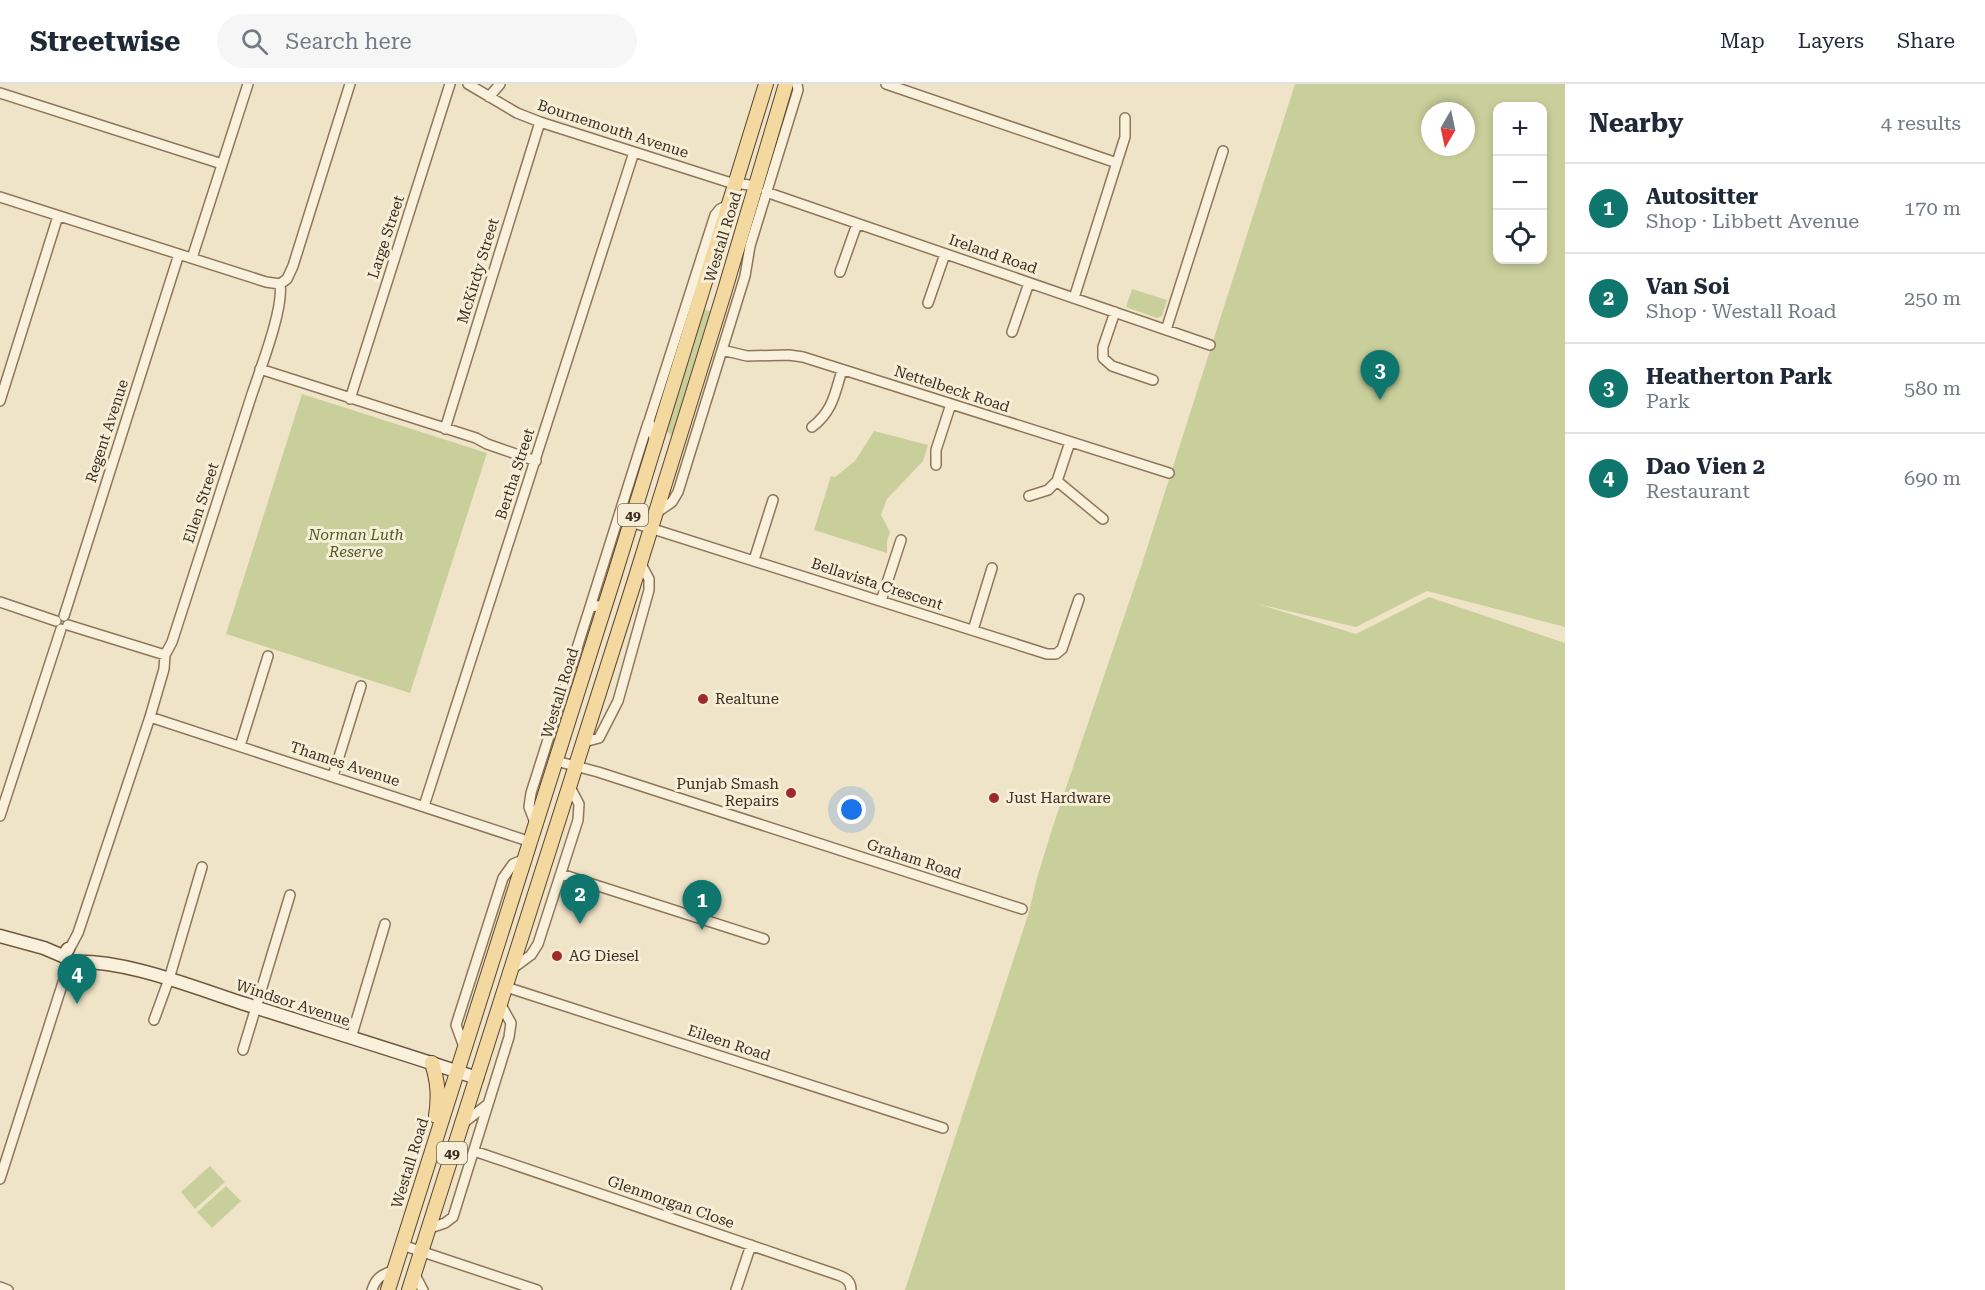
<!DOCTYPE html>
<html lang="en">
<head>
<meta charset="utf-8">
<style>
  body { margin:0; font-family:"Roboto Serif",serif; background:#f6f6f7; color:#1f2937 }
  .controls { position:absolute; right:18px; top:18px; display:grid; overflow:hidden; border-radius:12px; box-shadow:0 3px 9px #0003 }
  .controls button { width:54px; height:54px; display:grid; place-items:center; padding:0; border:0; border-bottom:2px solid #e0e1e3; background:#fff; color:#1f2937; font:30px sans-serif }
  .compass { position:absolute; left:1421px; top:18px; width:54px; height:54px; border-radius:50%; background:#fff; box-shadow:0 3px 9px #0003; rotate:189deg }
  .you { position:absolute; left:852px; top:726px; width:21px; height:21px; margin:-15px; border:4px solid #fff; border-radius:50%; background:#1a73e8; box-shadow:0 0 0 9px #1a73e833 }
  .badge { display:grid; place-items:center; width:39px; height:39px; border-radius:50%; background:#0f766e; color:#fff; font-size:20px; font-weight:700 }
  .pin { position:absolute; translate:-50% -50px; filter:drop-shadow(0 2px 3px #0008) }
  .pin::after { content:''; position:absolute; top:32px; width:21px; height:18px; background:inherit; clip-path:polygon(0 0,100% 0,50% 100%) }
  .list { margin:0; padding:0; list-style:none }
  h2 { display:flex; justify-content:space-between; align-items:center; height:78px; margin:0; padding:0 24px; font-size:26px }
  h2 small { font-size:20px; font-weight:400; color:#747a83 }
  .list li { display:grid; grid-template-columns:39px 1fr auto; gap:18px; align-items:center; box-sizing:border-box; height:90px; padding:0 24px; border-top:2px solid #e0e1e3 }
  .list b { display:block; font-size:22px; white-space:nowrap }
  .list p { margin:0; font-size:20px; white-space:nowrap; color:#747a83 }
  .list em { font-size:20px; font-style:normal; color:#747a83 }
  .icon { flex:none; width:33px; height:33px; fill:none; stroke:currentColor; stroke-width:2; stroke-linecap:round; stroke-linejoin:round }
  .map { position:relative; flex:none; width:1565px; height:1206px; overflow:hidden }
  header { display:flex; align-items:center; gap:36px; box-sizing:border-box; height:84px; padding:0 30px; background:#fff; border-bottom:2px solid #e0e1e3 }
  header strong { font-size:28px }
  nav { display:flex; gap:33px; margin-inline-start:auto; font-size:21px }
  .search { width:420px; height:54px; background:#f6f6f7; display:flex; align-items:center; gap:15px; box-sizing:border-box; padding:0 21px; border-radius:33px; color:#747a83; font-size:22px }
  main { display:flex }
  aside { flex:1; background:#fff }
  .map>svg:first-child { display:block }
</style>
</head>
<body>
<header>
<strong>Streetwise</strong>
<div class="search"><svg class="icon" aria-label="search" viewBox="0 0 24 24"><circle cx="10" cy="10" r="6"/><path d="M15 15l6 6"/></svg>Search here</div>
<nav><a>Map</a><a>Layers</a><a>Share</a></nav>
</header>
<main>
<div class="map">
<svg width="1565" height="1206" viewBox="0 0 1565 1206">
  <rect width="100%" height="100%" fill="#f0e4c8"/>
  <path fill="#c9cf9b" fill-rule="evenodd" d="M1295,0H1565V543L1427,507L1356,543L1258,520L1356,550L1429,513L1565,559V1206H905L1029,828L1037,794L1052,745L1141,483ZM1498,22H1542V176H1498ZM1430,27H1466V63H1430Z
    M1132,205L1167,216L1162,232L1157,234L1126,223Z
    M704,225L712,228L673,353L666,347Z
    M302,310L487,369L410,609L226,550Z
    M874,347L928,361L923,377L887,415L881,431L890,448L887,457V469L814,446L831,392L835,393L855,377Z
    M210,1082L225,1098L195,1125L181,1108Z
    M226,1102L241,1117L212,1144L197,1128Z"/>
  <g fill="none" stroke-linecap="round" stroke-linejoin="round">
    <defs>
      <path id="street" d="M468,0L517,29L540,38L728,98L756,102
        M886,0L1117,79
        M0,9L222,80
        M489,13L500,0
        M766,108L1210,261
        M0,113L266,198L280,200
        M192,174L248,0
        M840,188L857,140
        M280,200L287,195L293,182L350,0
        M1074,214L1125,53V34
        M928,219L945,170
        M1115,228L1103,263V274L1112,282L1153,296
        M1166,246L1223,67
        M1012,248L1029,199
        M722,266L747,272L789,271L803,273L1169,389
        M260,285L476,354L487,360L536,377
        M350,315L450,0
        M0,317L58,132
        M812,343C833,327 835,309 842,286
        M445,345L540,38
        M1070,358L1057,397L1103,435
        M656,360L649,337L715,131L720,125L730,120
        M936,381V366L951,320
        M1029,412L1048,406L1057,397
        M656,429L672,418L678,408L745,192L750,162L798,6L797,0
        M631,438L1047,570H1056L1062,565L1079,515
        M754,476L773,416
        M881,517L901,456
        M0,518L56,537
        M590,523L648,339
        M64,532L179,170
        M68,541L165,571
        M973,546L992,484
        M150,633L531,758
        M584,658L599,654L618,617L649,506V495L640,478
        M240,662L268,572
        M556,677L598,688L1022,825
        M333,692L361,602
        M424,722L634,68
        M0,732L61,545
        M536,741L529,723L531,709L590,523L605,521
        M561,790L764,855
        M70,864L78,849L150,633L164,585L165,571L172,558C199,475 226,392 252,310C261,283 284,224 280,200
        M512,885L531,871L538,860L578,736L579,720L570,703
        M506,903L943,1044
        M154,936L169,895L202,783
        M351,954L385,840
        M464,963L456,941L503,794L513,780L525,775
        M243,966L290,811
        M462,1040L488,1020
        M474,1067L838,1191C846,1194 851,1197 851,1206
        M0,1095L65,892L72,878
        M427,1145L445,1139L453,1133L509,953L511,939L501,921
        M402,1161L537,1206
        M414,1189L423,1206
        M0,1203L8,1206
        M372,1206C376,1193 382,1191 394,1186
        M736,1206L751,1161"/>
      <path id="secondary" d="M0,852L44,864L65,873
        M68,865L64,871L66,875L70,878C124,875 190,902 242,919C320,944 399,968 477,994"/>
      <path id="primary" d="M432,979C438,998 439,1012 436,1032
        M388,1206L614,493L766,0
        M409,1206L634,499L724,209L786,0"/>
    </defs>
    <use href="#street" stroke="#8d765c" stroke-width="12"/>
    <use href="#secondary" stroke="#6f573f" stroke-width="15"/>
    <use href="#primary" stroke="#5b4430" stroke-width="16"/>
    <use href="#street" stroke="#faf1dc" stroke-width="9"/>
    <use href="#secondary" stroke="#faf1dc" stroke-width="12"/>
    <use href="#primary" stroke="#f3d9a0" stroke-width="14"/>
  </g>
  <g fill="#9e2a2b" stroke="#f7eed8" stroke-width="2">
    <circle cx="703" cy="615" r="6"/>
    <circle cx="791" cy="709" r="6"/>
    <circle cx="994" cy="714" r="6"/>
    <circle cx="557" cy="872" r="6"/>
  </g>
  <g text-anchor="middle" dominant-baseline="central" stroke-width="6" stroke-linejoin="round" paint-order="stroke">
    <g fill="#f7eed8" stroke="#756857" stroke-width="1.5">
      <rect x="618" y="420" width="30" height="22" rx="4.5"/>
      <rect x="437" y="1058" width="30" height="22" rx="4.5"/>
    </g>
    <g font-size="14" font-weight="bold" fill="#3d2e20">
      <text x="633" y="431">49</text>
      <text x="452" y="1069">49</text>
    </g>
    <g font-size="15" fill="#3d2e20" stroke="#f7eed8">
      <text transform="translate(613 45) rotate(18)">Bournemouth Avenue</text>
      <text transform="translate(386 153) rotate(-72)">Large Street</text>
      <text transform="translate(723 153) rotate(-73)">Westall Road</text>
      <text transform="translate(993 170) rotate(19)">Ireland Road</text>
      <text transform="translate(478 187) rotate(-73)">McKirdy Street</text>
      <text transform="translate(952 305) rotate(18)">Nettelbeck Road</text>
      <text transform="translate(107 347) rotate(-72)">Regent Avenue</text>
      <text transform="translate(515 390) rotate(-72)">Bertha Street</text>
      <text transform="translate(201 419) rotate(-72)">Ellen Street</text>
      <text transform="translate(877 500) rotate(18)">Bellavista Crescent</text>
      <text transform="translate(560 609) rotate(-73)">Westall Road</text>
      <text transform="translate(345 680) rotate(18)">Thames Avenue</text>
      <text transform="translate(914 775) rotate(18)">Graham Road</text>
      <text transform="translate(293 919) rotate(18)">Windsor Avenue</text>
      <text transform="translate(729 959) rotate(18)">Eileen Road</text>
      <text transform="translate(410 1079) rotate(-73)">Westall Road</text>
      <text transform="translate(671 1118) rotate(19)">Glenmorgan Close</text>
    </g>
    <g font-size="15" font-style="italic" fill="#4d5a26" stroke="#f7eed8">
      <text x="356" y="451">Norman Luth<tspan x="356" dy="17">Reserve</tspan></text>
    </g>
    <g font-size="15" fill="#3d2e20" stroke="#f7eed8" text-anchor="start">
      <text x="715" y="615">Realtune</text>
      <text x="779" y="700" text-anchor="end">Punjab Smash<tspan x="779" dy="17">Repairs</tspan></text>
      <text x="1006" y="714">Just Hardware</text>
      <text x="569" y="872">AG Diesel</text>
    </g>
  </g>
</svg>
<div class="controls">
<button>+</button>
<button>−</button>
<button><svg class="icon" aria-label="locate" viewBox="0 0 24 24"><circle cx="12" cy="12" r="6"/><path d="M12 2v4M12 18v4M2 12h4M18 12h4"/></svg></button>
</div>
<svg class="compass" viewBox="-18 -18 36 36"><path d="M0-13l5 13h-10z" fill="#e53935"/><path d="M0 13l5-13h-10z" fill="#747a83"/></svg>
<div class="you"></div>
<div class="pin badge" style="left:702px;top:846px">1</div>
<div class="pin badge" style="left:580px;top:840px">2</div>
<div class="pin badge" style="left:1380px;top:316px">3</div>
<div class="pin badge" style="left:77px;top:920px">4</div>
</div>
<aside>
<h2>Nearby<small>4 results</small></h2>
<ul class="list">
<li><span class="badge">1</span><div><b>Autositter</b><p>Shop · Libbett Avenue</p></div><em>170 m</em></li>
<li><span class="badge">2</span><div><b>Van Soi</b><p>Shop · Westall Road</p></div><em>250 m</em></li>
<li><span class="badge">3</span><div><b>Heatherton Park</b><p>Park</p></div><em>580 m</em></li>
<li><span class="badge">4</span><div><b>Dao Vien 2</b><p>Restaurant</p></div><em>690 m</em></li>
</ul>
</aside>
</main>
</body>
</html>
